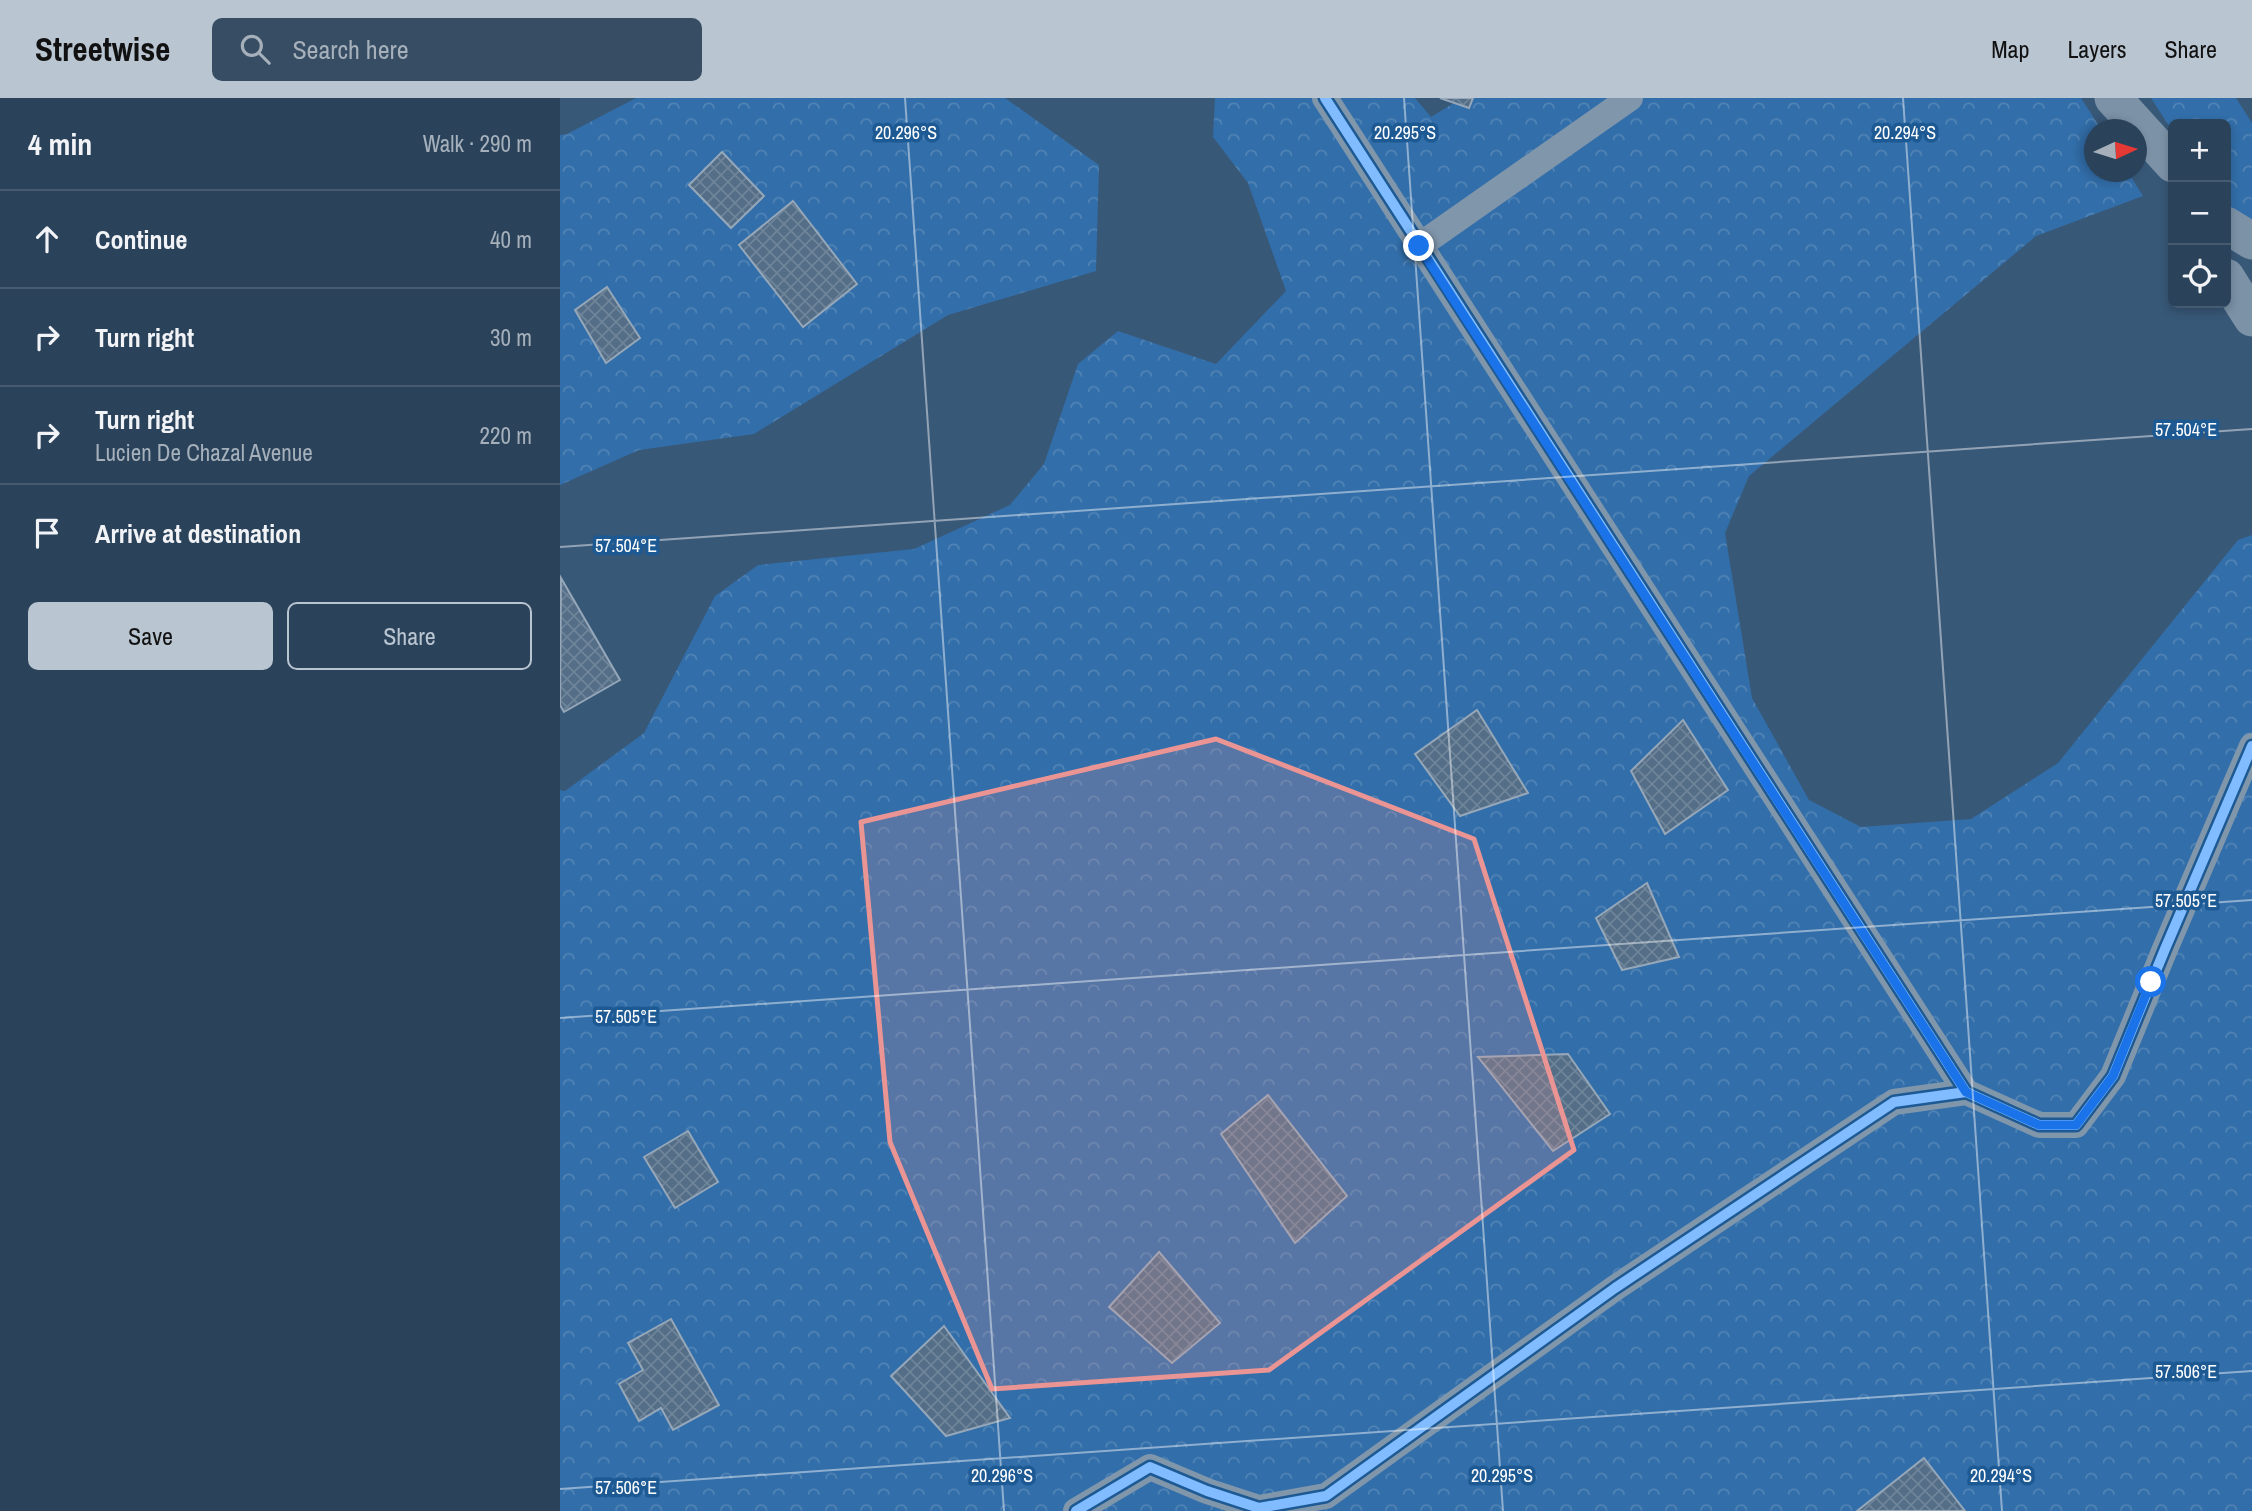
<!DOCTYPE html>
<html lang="en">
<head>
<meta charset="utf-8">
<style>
  body { margin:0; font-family:"Archivo Narrow",sans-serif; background:#364d63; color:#f1f3f6 }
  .controls { position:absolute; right:21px; top:21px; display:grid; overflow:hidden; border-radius:10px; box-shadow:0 4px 10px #0003 }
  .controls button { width:63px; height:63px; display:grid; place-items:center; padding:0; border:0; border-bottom:2px solid #465b70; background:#2a425a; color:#f1f3f6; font:35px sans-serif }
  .compass { position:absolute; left:1524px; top:21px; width:63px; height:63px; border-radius:50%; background:#2a425a; box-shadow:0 4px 10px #0003; rotate:86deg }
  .stop { position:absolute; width:21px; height:21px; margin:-16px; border:5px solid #1a73e8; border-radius:50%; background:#fff }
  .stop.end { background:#1a73e8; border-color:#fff; box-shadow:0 2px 7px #0008 }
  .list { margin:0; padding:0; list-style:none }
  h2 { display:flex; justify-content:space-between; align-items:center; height:91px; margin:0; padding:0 28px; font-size:30px }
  h2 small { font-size:23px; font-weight:400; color:#a5b0bb }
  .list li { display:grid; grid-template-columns:46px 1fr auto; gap:21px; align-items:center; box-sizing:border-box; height:98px; padding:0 28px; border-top:2px solid #465b70 }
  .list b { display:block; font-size:26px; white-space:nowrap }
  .list p { margin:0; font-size:23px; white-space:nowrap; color:#a5b0bb }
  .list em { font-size:23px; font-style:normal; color:#a5b0bb }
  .actions { display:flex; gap:14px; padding:21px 28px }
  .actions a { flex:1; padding:16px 0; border:2px solid #b9c5d0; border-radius:10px; text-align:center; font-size:24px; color:#b9c5d0 }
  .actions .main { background:#b9c5d0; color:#111 }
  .icon { flex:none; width:38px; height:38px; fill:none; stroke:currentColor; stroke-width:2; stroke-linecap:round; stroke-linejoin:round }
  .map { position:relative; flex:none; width:1692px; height:1413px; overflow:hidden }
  header { display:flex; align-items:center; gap:42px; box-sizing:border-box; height:98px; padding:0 35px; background:#b9c5d0; color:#111 }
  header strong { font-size:33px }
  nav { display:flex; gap:38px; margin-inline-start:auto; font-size:24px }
  .search { width:490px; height:63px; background:#364d63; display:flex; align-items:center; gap:18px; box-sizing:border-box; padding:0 24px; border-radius:10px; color:#a5b0bb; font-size:26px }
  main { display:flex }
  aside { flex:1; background:#2a425a }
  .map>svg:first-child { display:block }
</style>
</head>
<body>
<header>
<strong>Streetwise</strong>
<div class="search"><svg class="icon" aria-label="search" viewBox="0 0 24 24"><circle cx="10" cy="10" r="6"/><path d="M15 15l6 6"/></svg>Search here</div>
<nav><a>Map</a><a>Layers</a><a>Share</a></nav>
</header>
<main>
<aside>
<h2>4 min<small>Walk · 290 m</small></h2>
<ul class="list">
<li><svg class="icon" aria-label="ahead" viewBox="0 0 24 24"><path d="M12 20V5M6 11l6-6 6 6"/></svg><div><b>Continue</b></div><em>40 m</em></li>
<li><svg class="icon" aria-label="right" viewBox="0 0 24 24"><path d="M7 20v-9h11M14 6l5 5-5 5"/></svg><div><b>Turn right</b></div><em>30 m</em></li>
<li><svg class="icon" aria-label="right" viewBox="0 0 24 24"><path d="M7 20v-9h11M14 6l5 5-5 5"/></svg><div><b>Turn right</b><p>Lucien De Chazal Avenue</p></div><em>220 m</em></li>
<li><svg class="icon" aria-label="arrive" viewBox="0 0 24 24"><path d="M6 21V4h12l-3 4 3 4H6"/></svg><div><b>Arrive at destination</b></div></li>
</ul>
<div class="actions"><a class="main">Save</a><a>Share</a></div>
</aside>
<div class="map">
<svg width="1692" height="1413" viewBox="0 0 1692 1413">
  <defs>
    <pattern id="forest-crowns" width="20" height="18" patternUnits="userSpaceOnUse" patternTransform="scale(1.75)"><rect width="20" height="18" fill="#326ea9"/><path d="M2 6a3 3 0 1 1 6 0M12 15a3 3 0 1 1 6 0" fill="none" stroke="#5184b6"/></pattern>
    <pattern id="building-cross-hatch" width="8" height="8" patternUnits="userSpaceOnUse" patternTransform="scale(1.75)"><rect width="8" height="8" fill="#546e87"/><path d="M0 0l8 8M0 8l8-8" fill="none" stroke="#6e8499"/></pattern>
  </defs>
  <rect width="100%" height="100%" fill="#385878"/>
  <path fill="url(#forest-crowns)" d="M76,0H445L539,67L536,173L388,217L194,336L79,352L0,387V37L7,36Z
    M655,0H855L871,19L902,0H1521L1541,31L1534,32V74H1568L1583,98L1476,138L1189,378L1165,435L1192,600L1249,702L1301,729L1411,721L1498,665L1678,442L1692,437V1413H0V692L5,693L84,635L155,498L198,467L354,451L450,407L484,366L518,266L558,233L656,266L726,193L688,85L653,39Z
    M1591,0H1676L1692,25V123L1666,109V26H1613V34Z"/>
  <path fill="url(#building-cross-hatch)" stroke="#95a7b9" stroke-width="2" d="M880,0H913L909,10Z
    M162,54L204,98L171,130L129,87Z
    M233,103L297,186L243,229L179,147Z
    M47,189L80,240L46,265L15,212Z
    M1,480L60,582L4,614L0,607Z
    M917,612L968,695L900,718L855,656Z
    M1123,622L1168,692L1105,736L1071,673Z
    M1087,785L1119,859L1062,872L1036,820Z
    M1008,956L1050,1016L993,1053L918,959Z
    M708,997L787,1098L735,1145L661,1036Z
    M128,1033L158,1084L115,1110L84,1059Z
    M599,1154L660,1225L612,1265L549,1209Z
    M111,1221L159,1307L113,1332L101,1310L79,1323L59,1286L83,1272L68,1245Z
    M384,1228L450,1320L386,1338L331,1278Z
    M1364,1360L1405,1413H1297Z"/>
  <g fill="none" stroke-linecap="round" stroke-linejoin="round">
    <path stroke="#8096ab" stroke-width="26" d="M765,0L1406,994
      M859,148L1070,0
      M516,1413L590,1369L647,1393L699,1410L766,1398L1055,1190L1334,1004L1406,994L1479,1027H1516L1553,978L1605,851L1692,648"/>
    <path stroke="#7c92a7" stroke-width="37" d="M1553,0L1613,66
      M1666,127L1692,143
      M1666,179L1692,220"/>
    <defs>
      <path id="cycleway" d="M765,0L1406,994
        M516,1413L590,1369L647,1393L699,1410L766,1398L1055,1190L1334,1004L1406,994L1479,1027H1516L1553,978L1605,851L1692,648"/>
    </defs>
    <use href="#cycleway" stroke="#1d5993" stroke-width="15"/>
    <use href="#cycleway" stroke="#80bcff" stroke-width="10"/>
  </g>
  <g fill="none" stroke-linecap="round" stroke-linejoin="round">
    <path stroke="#1a73e8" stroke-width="9" d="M859,148L1406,994L1479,1027H1516L1553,978L1591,884"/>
  </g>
  <path fill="#ea9494" fill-opacity="0.2" stroke="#ea9494" stroke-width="5" stroke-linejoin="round" d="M656,641L914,741L1014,1052L709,1272L432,1291L330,1044L301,724Z"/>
  <path fill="none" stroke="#fff" stroke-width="2" stroke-opacity="0.45" d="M345,0L444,1413M844,0L943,1413M1343,0L1442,1413M0,449L1692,331M0,920L1692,802M0,1391L1692,1273"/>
  <g font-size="18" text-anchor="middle" fill="#fff" stroke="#1d5993" stroke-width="7" stroke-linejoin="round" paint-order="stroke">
    <text x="346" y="41">20.296°S</text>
    <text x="845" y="41">20.295°S</text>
    <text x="1345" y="41">20.294°S</text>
    <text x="1626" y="338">57.504°E</text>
    <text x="66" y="454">57.504°E</text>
    <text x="1626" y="809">57.505°E</text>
    <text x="66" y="925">57.505°E</text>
    <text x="1626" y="1280">57.506°E</text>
    <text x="442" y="1384">20.296°S</text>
    <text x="942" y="1384">20.295°S</text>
    <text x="1441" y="1384">20.294°S</text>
    <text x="66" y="1396">57.506°E</text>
  </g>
</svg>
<div class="controls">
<button>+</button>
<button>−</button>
<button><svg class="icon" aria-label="locate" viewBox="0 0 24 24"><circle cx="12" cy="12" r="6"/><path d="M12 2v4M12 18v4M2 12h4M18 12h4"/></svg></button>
</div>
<svg class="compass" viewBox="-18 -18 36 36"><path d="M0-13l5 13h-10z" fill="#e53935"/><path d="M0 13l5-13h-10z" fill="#a5b0bb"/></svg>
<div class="stop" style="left:1591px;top:884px"></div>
<div class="stop end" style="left:859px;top:148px"></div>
</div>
</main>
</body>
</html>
